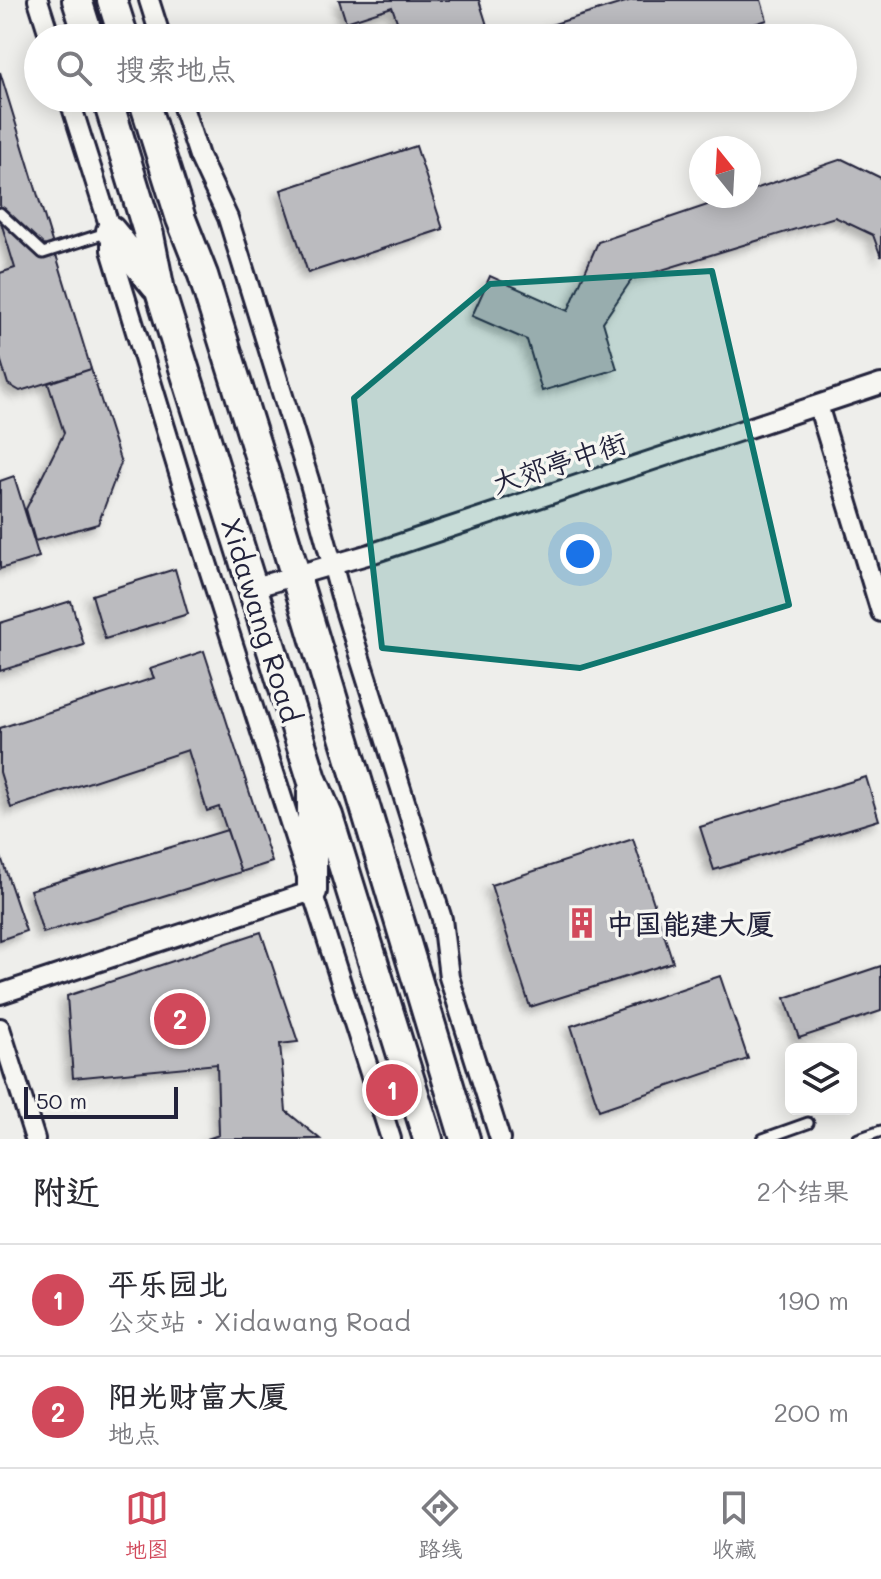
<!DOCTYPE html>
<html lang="zh">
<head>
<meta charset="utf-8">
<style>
  body { margin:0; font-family:Mali,"LXGW WenKai TC",sans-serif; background:#f2f2f3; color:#2b2b33 }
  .controls { position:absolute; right:24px; bottom:24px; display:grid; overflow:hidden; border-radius:12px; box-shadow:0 4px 20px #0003 }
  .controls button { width:72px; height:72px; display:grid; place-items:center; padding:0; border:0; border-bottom:2px solid #e1e1e2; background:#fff; color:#2b2b33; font:40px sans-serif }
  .compass { position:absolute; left:689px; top:136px; width:72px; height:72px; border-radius:50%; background:#fff; box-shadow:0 4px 20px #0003; rotate:342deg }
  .scale { position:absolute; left:24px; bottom:20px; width:154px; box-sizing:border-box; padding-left:8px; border:4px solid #22223b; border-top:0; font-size:22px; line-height:28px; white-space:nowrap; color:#22223b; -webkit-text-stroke:6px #f6f6f2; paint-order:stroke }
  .you { position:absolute; left:580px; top:554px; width:28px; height:28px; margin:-20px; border:6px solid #fff; border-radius:50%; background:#1a73e8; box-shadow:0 0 0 12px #1a73e833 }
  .badge { display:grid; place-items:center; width:52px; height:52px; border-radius:50%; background:#d1495b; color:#fff; font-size:26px; font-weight:700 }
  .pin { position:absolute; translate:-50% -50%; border:4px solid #fff; box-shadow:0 2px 8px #0006 }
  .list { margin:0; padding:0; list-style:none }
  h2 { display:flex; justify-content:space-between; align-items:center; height:104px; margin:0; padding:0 32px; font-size:34px }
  h2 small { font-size:26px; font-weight:400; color:#7c7c81 }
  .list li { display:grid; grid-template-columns:52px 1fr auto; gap:24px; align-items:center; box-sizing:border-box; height:112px; padding:0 32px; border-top:2px solid #e1e1e2 }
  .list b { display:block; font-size:30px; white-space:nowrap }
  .list p { margin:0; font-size:26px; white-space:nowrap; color:#7c7c81 }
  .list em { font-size:26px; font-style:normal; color:#7c7c81 }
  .icon { flex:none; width:44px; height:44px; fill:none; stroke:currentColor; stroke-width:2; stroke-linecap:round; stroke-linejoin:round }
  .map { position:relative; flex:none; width:881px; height:1139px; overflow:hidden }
  .search { position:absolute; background:#fff; box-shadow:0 4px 20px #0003; left:24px; right:24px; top:24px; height:88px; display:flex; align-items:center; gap:20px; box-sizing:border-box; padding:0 28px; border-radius:44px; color:#7c7c81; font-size:30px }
  .sheet { height:328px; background:#fff }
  nav { display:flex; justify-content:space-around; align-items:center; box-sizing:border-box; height:112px; border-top:2px solid #e1e1e2; background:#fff; font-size:22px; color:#7c7c81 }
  nav a { display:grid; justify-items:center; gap:4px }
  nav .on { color:#d1495b }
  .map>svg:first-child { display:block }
</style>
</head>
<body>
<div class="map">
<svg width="881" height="1139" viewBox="0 0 881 1139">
  <defs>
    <filter id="shadow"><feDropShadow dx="-5.5" dy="5.5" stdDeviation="4" flood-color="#0004"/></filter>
  </defs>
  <rect width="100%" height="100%" fill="#eeeeeb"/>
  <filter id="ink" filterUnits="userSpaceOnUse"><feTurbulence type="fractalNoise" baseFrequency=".0125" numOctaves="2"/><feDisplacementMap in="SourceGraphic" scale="16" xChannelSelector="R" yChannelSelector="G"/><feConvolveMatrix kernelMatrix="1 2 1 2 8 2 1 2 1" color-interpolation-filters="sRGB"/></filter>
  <g filter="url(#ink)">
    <path fill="#bbbbbf" stroke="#22223b" stroke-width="2" filter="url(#shadow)" d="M339,0H479L491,38H403L392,7L346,22Z
      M632,0H761L767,20L710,38H555L551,25Z
      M0,72L91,369L20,391L8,384L0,358V273L15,268L0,219Z
      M416,146L443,229L308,273L281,190Z
      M842,159L881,178V257L873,235L835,217L632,279L603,322L617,369L542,391L527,340L472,316L490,276L568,311L598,242L734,196H749V191Z
      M91,369L121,463L98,524L35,541L26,509L64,433L48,383Z
      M14,476L39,557L0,569V481Z
      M175,569L188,614L105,639L92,595Z
      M71,601L84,645L0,671V623Z
      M204,651L272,862L241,872L219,807L207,811L188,750L11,808L0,772V728L154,678L150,669Z
      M866,777L879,820L714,870L700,827Z
      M227,830L241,872L43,933L30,890Z
      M633,839L673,962L530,1007L491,885Z
      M0,854L26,931L0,940Z
      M261,932L298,1042L280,1044L286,1111L320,1139H207L219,1135L217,1064L73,1078L67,996Z
      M881,966V1011L799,1038L785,998Z
      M720,976L748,1059L599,1110L571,1026Z"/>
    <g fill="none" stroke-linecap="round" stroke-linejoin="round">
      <defs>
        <path id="lane" d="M0,213L43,253L109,232
          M763,1139L808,1123
          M858,1139L881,1131"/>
        <path id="street" d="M38,0L50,38
          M149,0L161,38
          M69,98L111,231V250L193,519L391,1139
          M180,98L199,156L228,218L309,480L344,607L442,919L449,977L500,1139
          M818,405L881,612
          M252,588L370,554L881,384
          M0,994L312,891
          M0,1028L35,1139"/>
        <path id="primary" d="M77,0L89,38
          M112,0L124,38
          M107,98L149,235L160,291L312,779L328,816L428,1139
          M143,98L181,219L203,275L271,494L465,1139
          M111,231L156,286
          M312,891V792"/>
      </defs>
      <use href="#lane" stroke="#22223b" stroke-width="15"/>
      <use href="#street" stroke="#22223b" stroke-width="24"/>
      <use href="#primary" stroke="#22223b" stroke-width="34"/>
      <use href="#lane" stroke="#f6f6f2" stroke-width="9"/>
      <use href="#street" stroke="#f6f6f2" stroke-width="18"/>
      <use href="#primary" stroke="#f6f6f2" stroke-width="28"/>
    </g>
  </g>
  <path fill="#0f766e" fill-opacity="0.2" stroke="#0f766e" stroke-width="6" stroke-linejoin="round" d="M712,271L789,605L580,668L382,648L354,398L490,284Z"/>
  <defs>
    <symbol id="building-bare" viewBox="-9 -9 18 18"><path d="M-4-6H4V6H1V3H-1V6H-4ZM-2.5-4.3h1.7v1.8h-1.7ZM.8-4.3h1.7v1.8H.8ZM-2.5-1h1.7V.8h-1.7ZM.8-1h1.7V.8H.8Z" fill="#d1495b" stroke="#f6f6f2" stroke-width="2.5" paint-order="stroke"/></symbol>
  </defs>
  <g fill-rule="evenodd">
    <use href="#building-bare" x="560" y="901" width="44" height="44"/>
  </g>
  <g text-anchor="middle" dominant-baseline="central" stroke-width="7" stroke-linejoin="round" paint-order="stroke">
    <g font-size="28" fill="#22223b" stroke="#f6f6f2">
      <text transform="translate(559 462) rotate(-18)">大郊亭中街</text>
      <text transform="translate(262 620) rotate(73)">Xidawang Road</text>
    </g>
    <g font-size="28" font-weight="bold" fill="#22223b" stroke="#f6f6f2" text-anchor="start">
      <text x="606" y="923">中国能建大厦</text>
    </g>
  </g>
</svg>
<div class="controls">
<button><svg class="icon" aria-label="layers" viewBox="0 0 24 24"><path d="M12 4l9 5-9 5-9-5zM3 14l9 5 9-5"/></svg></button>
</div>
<svg class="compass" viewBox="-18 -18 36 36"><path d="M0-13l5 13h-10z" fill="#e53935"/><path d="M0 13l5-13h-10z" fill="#7c7c81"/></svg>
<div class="scale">50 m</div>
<div class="you"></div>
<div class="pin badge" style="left:392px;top:1090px">1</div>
<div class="pin badge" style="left:180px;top:1019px">2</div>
<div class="search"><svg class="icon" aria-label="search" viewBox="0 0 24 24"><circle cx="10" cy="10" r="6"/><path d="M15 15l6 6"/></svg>搜索地点</div>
</div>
<section class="sheet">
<h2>附近<small>2个结果</small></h2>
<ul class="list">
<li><span class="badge">1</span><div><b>平乐园北</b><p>公交站 · Xidawang Road</p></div><em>190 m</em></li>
<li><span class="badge">2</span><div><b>阳光财富大厦</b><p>地点</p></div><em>200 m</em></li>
</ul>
</section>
<nav>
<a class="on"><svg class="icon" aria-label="map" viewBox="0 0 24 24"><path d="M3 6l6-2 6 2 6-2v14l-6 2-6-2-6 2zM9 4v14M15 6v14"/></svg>地图</a>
<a><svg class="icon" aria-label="directions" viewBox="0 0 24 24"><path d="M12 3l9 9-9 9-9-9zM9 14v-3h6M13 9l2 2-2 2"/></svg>路线</a>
<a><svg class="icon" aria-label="saved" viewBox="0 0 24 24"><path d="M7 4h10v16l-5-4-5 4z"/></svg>收藏</a>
</nav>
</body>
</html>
